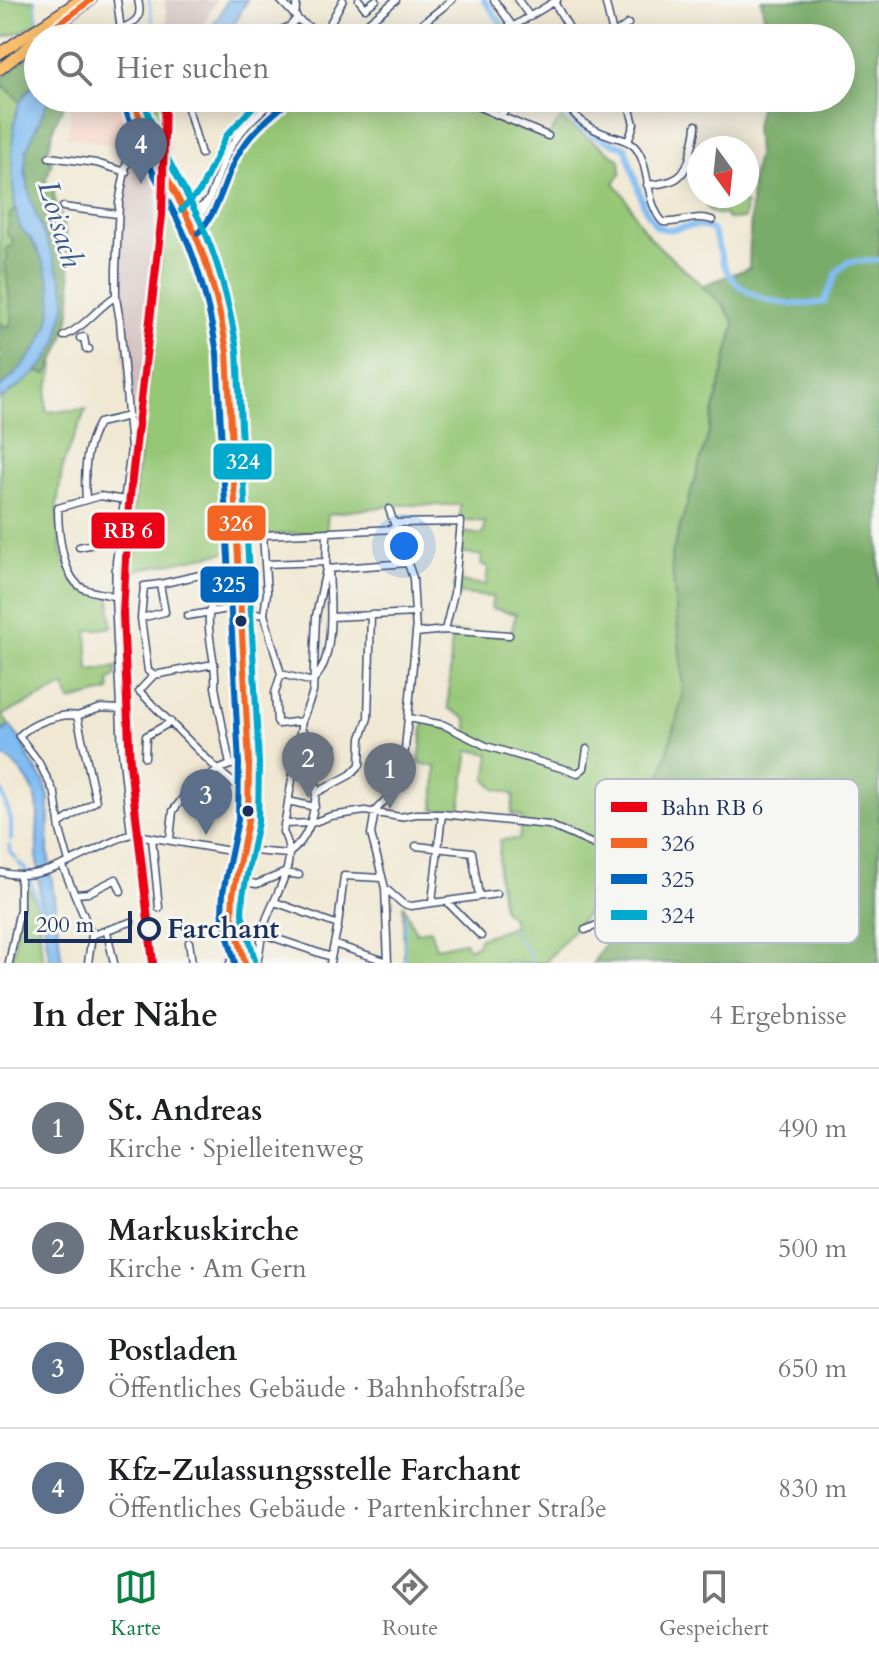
<!DOCTYPE html>
<html lang="de">
<head>
<meta charset="utf-8">
<style>
  body { margin:0; font-family:Cardo,serif; background:#f2f2f2; color:#202124 }
  .compass { position:absolute; left:687px; top:136px; width:72px; height:72px; border-radius:50%; background:#fff; box-shadow:0 4px 20px #0003; rotate:165deg }
  .scale { position:absolute; left:24px; bottom:20px; width:108px; box-sizing:border-box; padding-left:8px; border:4px solid #1b2f5e; border-top:0; font-size:22px; line-height:28px; white-space:nowrap; color:#1b2f5e; -webkit-text-stroke:6px #f6f6f2; paint-order:stroke }
  .you { position:absolute; left:404px; top:546px; width:28px; height:28px; margin:-20px; border:6px solid #fff; border-radius:50%; background:#1a73e8; box-shadow:0 0 0 12px #1a73e833 }
  .badge { display:grid; place-items:center; width:52px; height:52px; border-radius:50%; background:#0b8043; color:#fff; font-size:26px; font-weight:700 }
  .pin { position:absolute; translate:-50% -66px; filter:drop-shadow(0 2px 4px #0008) }
  .pin::after { content:''; position:absolute; top:42px; width:28px; height:24px; background:inherit; clip-path:polygon(0 0,100% 0,50% 100%) }
  .list { margin:0; padding:0; list-style:none }
  h2 { display:flex; justify-content:space-between; align-items:center; height:104px; margin:0; padding:0 32px; font-size:34px }
  h2 small { font-size:26px; font-weight:400; color:#757577 }
  .list li { display:grid; grid-template-columns:52px 1fr auto; gap:24px; align-items:center; box-sizing:border-box; height:120px; padding:0 32px; border-top:2px solid #e0e0e0 }
  .list b { display:block; font-size:30px; white-space:nowrap }
  .list p { margin:0; font-size:26px; white-space:nowrap; color:#757577 }
  .list em { font-size:26px; font-style:normal; color:#757577 }
  .icon { flex:none; width:44px; height:44px; fill:none; stroke:currentColor; stroke-width:2; stroke-linecap:round; stroke-linejoin:round }
  .map { position:relative; flex:none; width:879px; height:963px; overflow:hidden }
  .search { position:absolute; background:#fff; box-shadow:0 4px 20px #0003; left:24px; right:24px; top:24px; height:88px; display:flex; align-items:center; gap:20px; box-sizing:border-box; padding:0 28px; border-radius:44px; color:#757577; font-size:30px }
  .sheet { height:584px; background:#fff }
  nav { display:flex; justify-content:space-around; align-items:center; box-sizing:border-box; height:112px; border-top:2px solid #e0e0e0; background:#fff; font-size:22px; color:#757577 }
  nav a { display:grid; justify-items:center; gap:4px }
  nav .on { color:#0b8043 }
  .map>svg:first-child { display:block }
</style>
</head>
<body>
<div class="map">
<svg width="879" height="963" viewBox="0 0 879 963">
  <rect width="100%" height="100%" fill="#f6f6f2"/>
  <filter id="ink" filterUnits="userSpaceOnUse"><feTurbulence type="fractalNoise" baseFrequency=".0125" numOctaves="2"/><feDisplacementMap in="SourceGraphic" scale="16" xChannelSelector="R" yChannelSelector="G"/><feConvolveMatrix kernelMatrix="1 2 1 2 8 2 1 2 1" color-interpolation-filters="sRGB"/></filter>
  <filter id="wash" filterUnits="userSpaceOnUse"><feTurbulence type="fractalNoise" baseFrequency=".006" numOctaves="4" result="noise"/><feDisplacementMap in="SourceGraphic" scale="32" xChannelSelector="R" yChannelSelector="G"/><feGaussianBlur stdDeviation="1.8" result="paint"/><feColorMatrix in="noise" values="0 0 0 0 0 0 0 0 0 0 0 0 0 0 0 0 0 1.4 0 .05"/><feComposite in="paint" operator="in"/></filter>
  <g filter="url(#wash)">
    <rect width="100%" height="100%" fill="#f0e8d3"/>
    <path fill="#f6d2c4" d="M73,98H125L127,149L68,136Z"/>
    <path fill="#d1bfbe" d="M165,0H216L201,29L188,25L183,35L168,36Z
      M129,151L145,153L157,186V200L148,326L140,402L127,404L115,233Z"/>
    <path fill="#96c776" stroke="#587b6a" stroke-width="2" d="M0,0H35L38,22L21,32L0,38Z
      M4,86L21,102L14,135L15,210L10,214L13,239L9,257V288L12,321L8,328L2,325L0,320V90Z
      M138,98H163L165,171L139,101Z
      M281,98H448L548,136L561,119C581,135 601,145 620,160L621,174L614,183C631,200 634,220 648,235C675,266 714,288 735,323L706,443L671,557L683,684L682,699L654,802L651,839L640,893L637,901L605,895L601,897L545,963H404L403,904L416,933L430,929L436,948L465,942L469,949L477,944L480,938L513,926L511,916L503,910L498,874L500,840L519,839L522,817L511,814L514,795L496,789L486,780L490,754L469,750L460,811L434,809L436,767L419,763L424,720L467,735V719L448,708L452,633L510,636L516,614L491,608L493,597L454,593L455,581L486,585L488,567L481,564L482,556L459,552L461,532L483,535L485,522L460,519V505H397L328,514L326,532L237,536V550L126,572L169,195L190,229C216,214 218,172 233,147C246,127 262,113 281,98Z
      M713,196H736L746,205L744,219H728L725,215L712,213L706,207Z
      M54,362C54,383 43,385 47,412L86,409L63,464L57,505L61,554L81,588L110,597L112,627L87,631L89,671L116,667V676L109,681L110,691L70,701L65,686L2,715L9,725L5,731H2L0,725V400L37,372L47,374Z
      M24,886H27C45,914 36,935 44,963H11Z"/>
    <path fill="#78ac67" stroke="#4a6e62" stroke-width="2" d="M761,0H879V963H593L605,943L632,911L640,893L651,839L654,802L682,699L683,684L671,557L706,443L735,324L725,306L701,286L749,268L752,179L757,154L755,127L761,98H841V38H768Z
      M38,48V82L28,90L21,102L4,86L0,90V80Z
      M49,98H68L55,123L47,155L52,163L45,182L53,186L56,206L59,207C61,223 68,237 70,253L67,254C77,302 70,332 47,374L37,372L58,341L66,297L62,280L31,202L25,165L26,151Z
      M15,210C23,230 35,244 44,264C67,317 38,354 0,388V320L2,325L8,328L12,321L5,262L8,257L5,252L7,247H12L13,239L7,235L10,214Z"/>
    <path fill="#7fbcf2" stroke="#4d76a8" stroke-width="2" d="M227,0H247L237,20L219,38H196C211,31 221,15 227,0Z
      M38,82V98H49L26,151L25,171L31,202L62,280L66,297L64,309L58,341L45,363L31,377L0,400V388C38,355 65,319 45,267C42,259 37,246 31,239C27,234 23,233 20,226C11,202 9,128 19,105C23,95 30,89 38,82Z
      M0,725L5,731L9,725L20,739L30,761L44,781L49,798L48,851L62,963H50C44,924 37,885 37,846C36,832 40,816 37,802C32,782 18,764 0,754Z"/>
    <g fill="none" stroke-linecap="round" stroke-linejoin="round">
      <path stroke="#7fbcf2" stroke-width="2" d="M35,0L38,23
        M149,0L153,24L151,38
        M38,66V69
        M635,861L642,858L647,848L662,847C686,885 700,877 740,874L756,885L776,881H796
        M630,864L628,866L633,881L632,895
        M612,923L629,901
        M510,928L529,952L532,963
        M405,963V913"/>
      <path stroke="#7fbcf2" stroke-width="4" d="M0,786L11,820V840
        M10,846V851L16,859
        M19,863L26,870L41,910L46,912"/>
      <path stroke="#7fbcf2" stroke-width="6" d="M484,0L501,23L507,38
        M554,98C571,126 594,138 625,147L644,207L656,226C678,237 689,217 712,230C719,243 720,258 727,271C745,302 792,308 824,302L837,272L848,262L879,260"/>
    </g>
  </g>
  <g filter="url(#ink)">
    <g fill="none" stroke-linecap="round" stroke-linejoin="round">
      <defs>
        <path id="minor" d="M117,0L122,38
          M280,0L300,21L323,36
          M359,0L365,8L376,0
          M494,0L521,38
          M518,0L530,17
          M605,0L614,38
          M554,2L575,38
          M295,16L297,0
          M121,29C136,22 143,18 138,0
          M323,36L343,0
          M263,38L290,26L297,18
          M349,38L396,0
          M404,38L452,0
          M494,38L557,0
          M609,38L628,24
          M133,98C146,149 170,181 192,227C210,267 221,309 227,352L249,764L248,821L233,894L232,915L245,963
          M185,98L201,154
          M458,98L548,136
          M564,98C574,119 589,129 611,136C619,138 628,140 634,146C651,163 644,202 663,222C680,224 694,214 712,220
          M627,98L634,124L628,142
          M499,115L522,98
          M49,157L96,163L126,172
          M647,185C674,183 686,179 691,152C693,142 696,134 696,125
          M63,207L117,214
          M187,218L206,203
          M191,226C211,208 215,178 227,154C238,131 257,114 277,98
          M64,336C86,326 97,308 116,296
          M80,338L84,337L86,349H89
          M86,499C84,471 85,447 99,423L129,416
          M395,523L461,522L454,593L445,630
          M79,547L120,539
          M265,564L263,535L396,529
          M326,569L408,563
          M115,597C105,593 94,593 85,589C62,581 58,529 58,508L100,496L125,500
          M264,614L267,593L265,564L326,562
          M241,615L264,614L281,674L313,682
          M187,616L240,607
          M331,617L416,613
          M141,618L165,612L160,584L209,573C220,590 210,600 209,616C207,640 217,663 215,687L230,765
          M416,633L445,630L509,635
          M214,664L154,675L139,691L218,770L250,797
          M281,674L275,693L277,721L279,724L302,721
          M154,675L148,671L141,618L144,586L160,584
          M315,678C336,657 330,598 329,569
          M409,718L444,725L486,746L578,773L584,768L587,749
          M301,730L319,748L333,746
          M145,757L146,736L171,722
          M294,766H315
          M316,793L315,766L321,761L319,748
          M288,801L315,807
          M375,811L388,797L403,770L416,633L413,578L389,509
          M375,811L371,834L385,888L388,963
          M59,824L96,801L77,716L101,708L120,709
          M284,824L312,823L331,816L365,811L400,817L416,814H442L549,825L595,845L625,854L632,860L638,887L629,909L616,928L607,929L597,925L585,930
          M131,834L122,751L115,597L116,562L131,449L120,321L116,298V269L119,203L131,139L141,129
          M131,834L242,853
          M152,838L159,908
          M170,839L173,811L185,795L218,770L230,765L249,764
          M416,846L472,852L479,896
          M243,850L288,854
          M288,854C309,839 313,818 316,793L350,775L360,765L361,738L368,718L371,614
          M69,862L60,830L55,794L38,761L19,736C31,724 61,712 77,716
          M63,867L92,935L88,963
          M0,872C45,886 89,848 131,834
          M236,881L257,884L284,873L299,875
          M385,888L403,904L411,906L497,894
          M76,894L88,893L116,879L121,891
          M446,901L481,936
          M275,902L338,925
          M432,902L442,814
          M107,932L114,963
          M263,934L331,957
          M92,935L131,922
          M189,942L192,963
          M334,944L388,962
          M9,963L20,909V875
          M230,963L234,956L242,952
          M257,963C260,951 261,938 264,926C273,896 301,863 283,832L302,721L313,692L316,616L326,569L327,534
          M330,963L338,925L344,876L382,878"/>
        <path id="highway" d="M40,38L91,0
          M0,53L80,0
          M0,69L38,39"/>
      </defs>
      <use href="#minor" stroke="#3b4b70" stroke-width="9"/>
      <use href="#highway" stroke="#3b4b70" stroke-width="13"/>
      <use href="#minor" stroke="#fff" stroke-width="6"/>
      <use href="#highway" stroke="#f9bf6d" stroke-width="10"/>
      <defs>
        <path id="bus-1" d="M40,38L91,0
          M133,98C147,144 172,184 192,227C210,267 220,309 227,352L249,764L248,821L233,894L232,915L245,963"/>
        <path id="bus-2" d="M123,101C137,147 161,186 182,229C200,268 210,311 217,353L239,764L238,820L223,892L222,915L235,963
          M198,233C219,211 223,184 236,158C247,137 265,121 283,106"/>
        <path id="bus-3" d="M143,98C156,142 180,180 200,221C219,262 230,306 237,350L259,764L258,822L243,895L242,914L255,960
          M181,210L200,191L226,136L261,98"/>
      </defs>
      <use href="#bus-1" stroke="#f6f6f2" stroke-width="12"/>
      <use href="#bus-2" stroke="#f6f6f2" stroke-width="12"/>
      <use href="#bus-3" stroke="#f6f6f2" stroke-width="12"/>
      <use href="#bus-1" stroke="#f26522" stroke-width="6"/>
      <use href="#bus-2" stroke="#0065bd" stroke-width="6"/>
      <use href="#bus-3" stroke="#00a9ce" stroke-width="6"/>
      <defs>
        <path id="rail-1" d="M153,963L130,764L123,614L129,505L162,215L165,98"/>
      </defs>
      <use href="#rail-1" stroke="#f6f6f2" stroke-width="14"/>
      <use href="#rail-1" stroke="#ec0016" stroke-width="8"/>
    </g>
  </g>
  <g fill="#1b2f5e" stroke="#f6f6f2" stroke-width="3">
    <circle cx="241" cy="621" r="7"/>
    <circle cx="248" cy="811" r="7"/>
  </g>
  <circle fill="#f6f6f2" stroke="#1b2f5e" stroke-width="4" cx="149" cy="929" r="10"/>
  <g text-anchor="middle" dominant-baseline="central" stroke-width="6" stroke-linejoin="round" paint-order="stroke">
    <g font-size="28" font-weight="bold" fill="#1b2f5e" stroke="#f6f6f2" text-anchor="start">
      <text x="167" y="929">Farchant</text>
    </g>
    <g font-size="30" font-style="italic" fill="#39598a" stroke="#f6f6f2">
      <text transform="translate(60 224) rotate(73)">Loisach</text>
    </g>
  </g>
  <rect x="595" y="779" width="264" height="164" rx="12" fill="#f6f6f2" stroke="#b4bac6" stroke-width="2"/>
  <rect x="611" y="802" width="36" height="10" fill="#ec0016"/>
  <rect x="611" y="838" width="36" height="10" fill="#f26522"/>
  <rect x="611" y="874" width="36" height="10" fill="#0065bd"/>
  <rect x="611" y="910" width="36" height="10" fill="#00a9ce"/>
  <g font-size="22" fill="#1b2f5e">
    <text x="661" y="815">Bahn RB 6</text>
    <text x="661" y="851">326</text>
    <text x="661" y="887">325</text>
    <text x="661" y="923">324</text>
  </g>
  <g stroke="#f6f6f2" stroke-width="3">
    <rect x="212" y="442" width="61" height="39" rx="8" fill="#00a9ce"/>
    <rect x="206" y="504" width="61" height="38" rx="8" fill="#f26522"/>
    <rect x="90" y="511" width="76" height="39" rx="8" fill="#ec0016"/>
    <rect x="199" y="565" width="61" height="39" rx="8" fill="#0065bd"/>
  </g>
  <g font-size="22" text-anchor="middle" font-weight="bold" fill="#fff">
    <text x="243" y="469">324</text>
    <text x="236" y="531">326</text>
    <text x="128" y="538">RB 6</text>
    <text x="229" y="592">325</text>
  </g>
</svg>
<svg class="compass" viewBox="-18 -18 36 36"><path d="M0-13l5 13h-10z" fill="#e53935"/><path d="M0 13l5-13h-10z" fill="#757577"/></svg>
<div class="scale">200 m</div>
<div class="you"></div>
<div class="pin badge" style="left:390px;top:809px;background:#6b7280">1</div>
<div class="pin badge" style="left:308px;top:798px;background:#6b7280">2</div>
<div class="pin badge" style="left:206px;top:835px;background:#5c6f8a">3</div>
<div class="pin badge" style="left:141px;top:184px;background:#5c6f8a">4</div>
<div class="search"><svg class="icon" aria-label="search" viewBox="0 0 24 24"><circle cx="10" cy="10" r="6"/><path d="M15 15l6 6"/></svg>Hier suchen</div>
</div>
<section class="sheet">
<h2>In der Nähe<small>4 Ergebnisse</small></h2>
<ul class="list">
<li><span class="badge" style="background:#6b7280">1</span><div><b>St. Andreas</b><p>Kirche · Spielleitenweg</p></div><em>490 m</em></li>
<li><span class="badge" style="background:#6b7280">2</span><div><b>Markuskirche</b><p>Kirche · Am Gern</p></div><em>500 m</em></li>
<li><span class="badge" style="background:#5c6f8a">3</span><div><b>Postladen</b><p>Öffentliches Gebäude · Bahnhofstraße</p></div><em>650 m</em></li>
<li><span class="badge" style="background:#5c6f8a">4</span><div><b>Kfz-Zulassungsstelle Farchant</b><p>Öffentliches Gebäude · Partenkirchner Straße</p></div><em>830 m</em></li>
</ul>
</section>
<nav>
<a class="on"><svg class="icon" aria-label="map" viewBox="0 0 24 24"><path d="M3 6l6-2 6 2 6-2v14l-6 2-6-2-6 2zM9 4v14M15 6v14"/></svg>Karte</a>
<a><svg class="icon" aria-label="directions" viewBox="0 0 24 24"><path d="M12 3l9 9-9 9-9-9zM9 14v-3h6M13 9l2 2-2 2"/></svg>Route</a>
<a><svg class="icon" aria-label="saved" viewBox="0 0 24 24"><path d="M7 4h10v16l-5-4-5 4z"/></svg>Gespeichert</a>
</nav>
</body>
</html>
